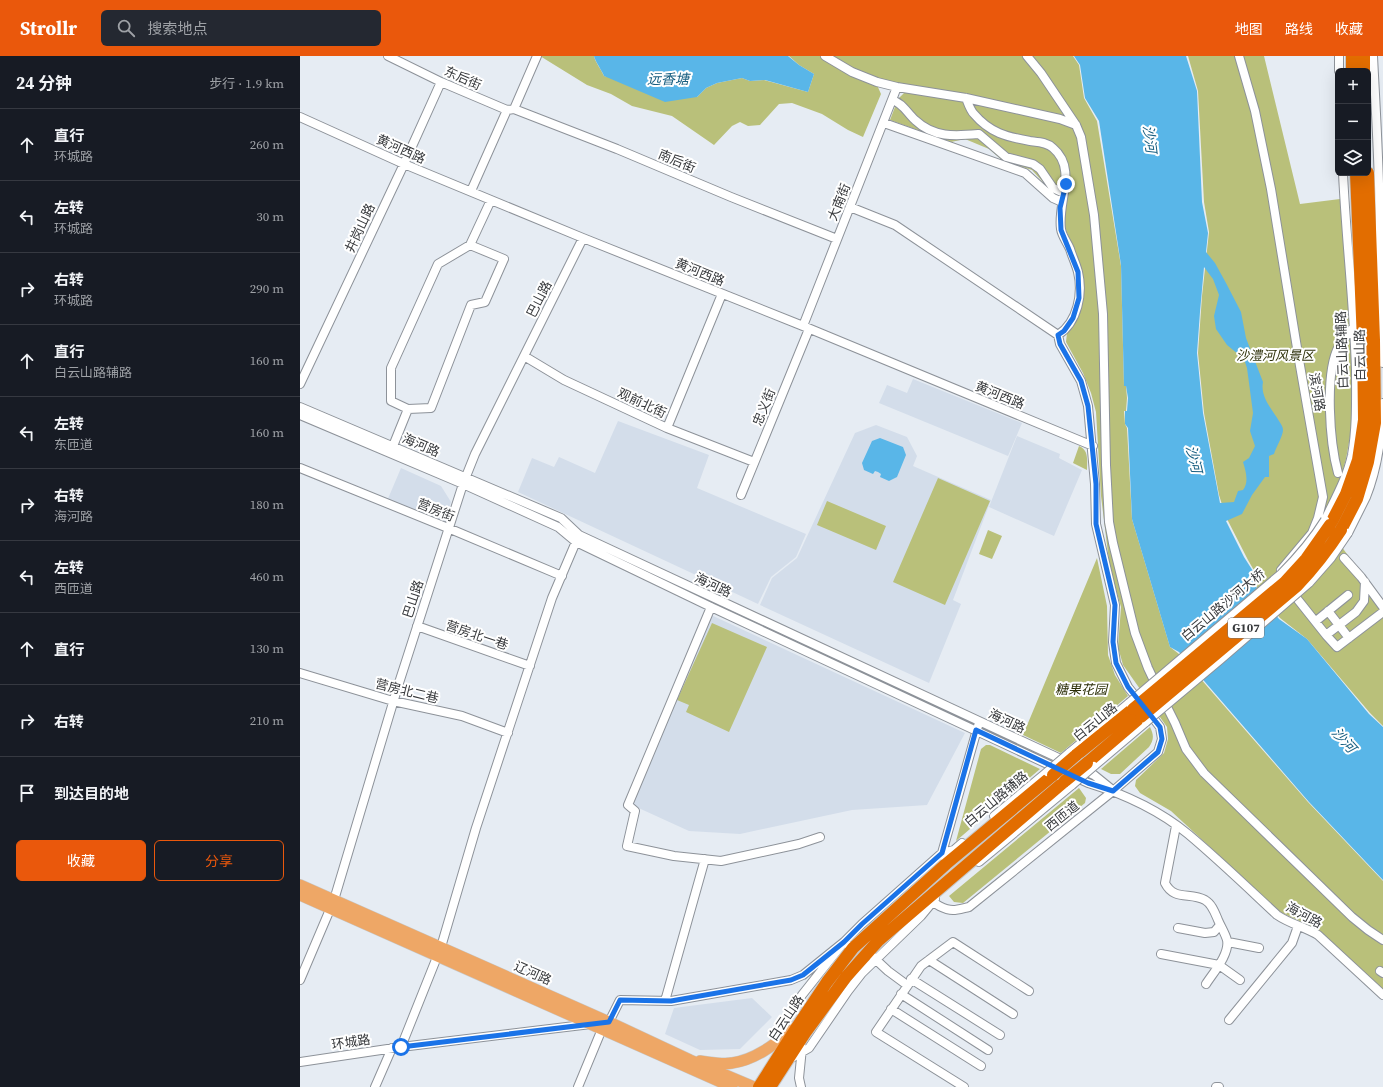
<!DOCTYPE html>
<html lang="zh">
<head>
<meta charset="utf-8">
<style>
  body { margin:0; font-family:"Source Serif 4","Noto Sans SC",serif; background:#242831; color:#f1f3f6 }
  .controls { position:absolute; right:12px; top:12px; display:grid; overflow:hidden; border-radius:6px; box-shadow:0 4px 16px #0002 }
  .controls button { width:36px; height:36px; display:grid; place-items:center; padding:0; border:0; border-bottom:1px solid #363941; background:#171b24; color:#f1f3f6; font:20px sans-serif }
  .stop { position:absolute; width:12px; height:12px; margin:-9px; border:3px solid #1a73e8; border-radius:50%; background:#fff }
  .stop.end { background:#1a73e8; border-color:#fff; box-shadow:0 1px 4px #0008 }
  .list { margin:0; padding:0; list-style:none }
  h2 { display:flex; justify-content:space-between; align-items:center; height:52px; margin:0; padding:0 16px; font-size:17px }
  h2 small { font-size:13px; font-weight:400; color:#9ea1a6 }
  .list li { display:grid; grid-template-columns:26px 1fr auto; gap:12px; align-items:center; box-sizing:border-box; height:72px; padding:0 16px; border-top:1px solid #363941 }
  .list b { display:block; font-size:15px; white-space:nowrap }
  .list p { margin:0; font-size:13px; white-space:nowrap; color:#9ea1a6 }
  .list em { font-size:13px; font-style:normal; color:#9ea1a6 }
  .actions { display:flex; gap:8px; padding:12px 16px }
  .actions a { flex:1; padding:9px 0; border:1px solid #ea580c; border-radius:6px; text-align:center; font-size:14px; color:#ea580c }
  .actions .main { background:#ea580c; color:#fff }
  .icon { flex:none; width:22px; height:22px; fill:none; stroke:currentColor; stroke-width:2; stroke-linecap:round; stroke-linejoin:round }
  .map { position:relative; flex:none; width:1083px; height:1031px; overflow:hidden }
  header { display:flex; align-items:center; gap:24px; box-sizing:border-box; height:56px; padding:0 20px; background:#ea580c; color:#fff }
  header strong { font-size:19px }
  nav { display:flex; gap:22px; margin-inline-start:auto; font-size:14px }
  .search { width:280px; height:36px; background:#242831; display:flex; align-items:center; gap:10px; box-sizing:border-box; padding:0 14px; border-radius:6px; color:#9ea1a6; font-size:15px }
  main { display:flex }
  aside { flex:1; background:#171b24 }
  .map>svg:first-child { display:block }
</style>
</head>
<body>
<header>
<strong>Strollr</strong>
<div class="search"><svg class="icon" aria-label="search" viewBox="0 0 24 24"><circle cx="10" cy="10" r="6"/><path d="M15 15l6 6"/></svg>搜索地点</div>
<nav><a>地图</a><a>路线</a><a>收藏</a></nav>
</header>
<main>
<aside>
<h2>24 分钟<small>步行 · 1.9 km</small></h2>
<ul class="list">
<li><svg class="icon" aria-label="ahead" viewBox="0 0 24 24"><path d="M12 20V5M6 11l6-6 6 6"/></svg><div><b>直行</b><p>环城路</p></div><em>260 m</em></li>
<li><svg class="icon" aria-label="left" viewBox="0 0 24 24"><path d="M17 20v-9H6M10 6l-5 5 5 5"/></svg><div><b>左转</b><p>环城路</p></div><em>30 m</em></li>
<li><svg class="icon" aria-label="right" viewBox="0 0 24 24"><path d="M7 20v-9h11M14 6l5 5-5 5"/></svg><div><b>右转</b><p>环城路</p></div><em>290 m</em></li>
<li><svg class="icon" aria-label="ahead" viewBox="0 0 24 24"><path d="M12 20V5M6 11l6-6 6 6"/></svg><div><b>直行</b><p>白云山路辅路</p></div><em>160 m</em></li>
<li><svg class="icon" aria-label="left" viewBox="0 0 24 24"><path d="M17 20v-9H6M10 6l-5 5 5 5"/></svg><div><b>左转</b><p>东匝道</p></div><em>160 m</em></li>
<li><svg class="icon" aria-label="right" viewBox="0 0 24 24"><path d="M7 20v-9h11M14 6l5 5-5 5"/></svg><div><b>右转</b><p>海河路</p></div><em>180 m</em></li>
<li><svg class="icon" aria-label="left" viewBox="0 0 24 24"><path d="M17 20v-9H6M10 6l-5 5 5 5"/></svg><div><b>左转</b><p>西匝道</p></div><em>460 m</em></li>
<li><svg class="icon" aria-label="ahead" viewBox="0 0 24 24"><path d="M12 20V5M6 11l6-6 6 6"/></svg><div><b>直行</b></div><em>130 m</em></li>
<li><svg class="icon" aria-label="right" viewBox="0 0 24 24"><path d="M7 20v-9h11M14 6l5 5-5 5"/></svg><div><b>右转</b></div><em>210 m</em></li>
<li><svg class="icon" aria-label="arrive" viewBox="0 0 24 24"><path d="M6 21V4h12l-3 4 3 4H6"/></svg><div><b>到达目的地</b></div></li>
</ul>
<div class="actions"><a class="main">收藏</a><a>分享</a></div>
</aside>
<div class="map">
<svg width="1083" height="1031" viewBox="0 0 1083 1031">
  <rect width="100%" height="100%" fill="#e6ecf3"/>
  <path fill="#d3ddea" d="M613,323L722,367L708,400L579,347L587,329L607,337Z
    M318,365L409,399L397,432L506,478L496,501L471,521L458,548L218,436L232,402L254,411L259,401L295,417Z
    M576,369L607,381L617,400L613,410L691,444L653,544L661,548L629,627L460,549L472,522L497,502L555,377Z
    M717,380L760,398L759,402L782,414L754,480L689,451Z
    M101,412L141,430L151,446L144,467L87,445Z
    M411,559L665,677L627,749L552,754L440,778L389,775L332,749Z
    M452,942L472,961L440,993L400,994L365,978L374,952Z"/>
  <path fill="#b9c07a" d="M240,0H294C295,6 301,13 304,20L397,41L406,32L417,27L442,22L450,25L464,24L508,36L514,18L499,9L489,0H773L779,9L784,42L797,65L821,210L824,330H826L827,342L826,355H824L825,368L827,372L832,463L870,591L879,598L1008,746L1083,825V933L1017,873L980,856L871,755L840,737L835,730L836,724L864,697L868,683L867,671L823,609L818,591L821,551L810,513L801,440L796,356L791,337L783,317L766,286L767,277L776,265L782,243L771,188L765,171L764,153L758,142L751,135L732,114L703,105L689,93L665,83L651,86L590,64L598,43L605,36L577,29L581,38L563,81L548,74L522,58L492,47L479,48L460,69L448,70L440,66L432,70L414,89L372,60L332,50L311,38L287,29Z
    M888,0H964L1000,148L1040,143L1053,306L1051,375L1046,403L1038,431L1024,462L1044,494L1083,547V670L1070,657L1007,583L980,562L956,533L959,523L948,504L926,461L919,439L904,357L898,297L902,240L909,176L904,146L898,35Z
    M779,390C789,394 787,404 787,414L773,407Z
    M638,422L690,445L645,549L593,526Z
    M527,445L586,470L576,494L517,469Z
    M688,474L702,480L692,503L679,498Z
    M797,502L807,550L808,599L815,619L828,640L761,697L723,679Z
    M412,567L467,591L429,676L386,656L389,649L377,644Z
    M850,671C854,679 854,684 849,691L820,718H811L801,713Z
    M686,689H690L740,713L656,785L681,693Z
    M779,732L786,742L785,747L663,847L654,846L649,840Z"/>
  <path fill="#59b6e8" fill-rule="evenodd" d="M294,0H488L499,9L514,18L508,36L465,24L450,25L442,22L417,27L406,32L397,41L365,46L304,20C301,13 295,5 294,0Z
    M774,0H886L897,35L902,146L908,177L906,196L915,207L926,227L941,256L946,282L963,326C960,341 972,353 979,365C981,368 983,371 983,374C983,380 976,391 974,398L969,400V421H965L952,439L942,458L926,465L944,501L958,523L956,534L979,563L1007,583L1069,658L1083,671V824L1009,746L879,596L870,591L832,463L828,372L825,368V355H827L828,342L826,330H824L821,209L799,65L785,42L780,9ZM904,211L913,223L919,239L914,260L916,273L927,289L944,303L947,312L953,357L950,375L955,390L949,402L943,406C946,416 949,426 943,434L938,435L934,446L920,447L903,357L897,297L900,256Z
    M580,382L603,391L606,399L597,421L589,425L580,421L581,418L578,416L575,415L573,418L564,414L562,407L572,385Z"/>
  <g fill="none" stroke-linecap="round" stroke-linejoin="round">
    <defs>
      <path id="minor" d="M88,0L141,26L207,54
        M525,0L552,16L577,26L597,31L666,42L760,63L776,69
        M727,0L741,17L776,69L781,81L794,159L803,258L806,409L809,466L813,487L835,577L848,612L857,631
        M939,0L955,55L971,133L999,304L1023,441L1018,462L1012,477L981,514
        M1039,0V15
        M1073,0C1076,60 1080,120 1080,179C1080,222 1081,264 1083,307
        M666,42C668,47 670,54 674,58C690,77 707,81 730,85C738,86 747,86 753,92C778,113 757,146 761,173C762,180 767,186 770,193C772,200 776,208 778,216C783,237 778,266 758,279
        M592,44C603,47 607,57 615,64C634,82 655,80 679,78L706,101L733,108L740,113L753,132L764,137
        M214,53L237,0
        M207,54L214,53L317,93L431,141L537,183
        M0,61L104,108L283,182L503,270L793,390
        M584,67L725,117L753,142L762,146
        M171,135L207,54
        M550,151L595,169L758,279L760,288L781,325L788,350L795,428L796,468L815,549L813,586L816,607L828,631L840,646
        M170,189L204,203L185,246L171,249L131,352L108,353L91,345V312L138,208L170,189L191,144
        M503,270L597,31
        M224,300L264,324L367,372L454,406
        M0,328L104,108L141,26
        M0,351L261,462L279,479L767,706
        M0,359L163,428L258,471L276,486L411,551L788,727C824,738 859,754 888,778C919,804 948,832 977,859C990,868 1005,871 1018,879L1083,939
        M367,372L422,238
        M91,395L108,353
        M0,412L148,472L262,520
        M1038,417C1030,388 1024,317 1039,290C1043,282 1051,275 1056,268
        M441,439L509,273
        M1025,464C1035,443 1047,422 1052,399C1057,371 1056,343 1056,314C1054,248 1046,183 1043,117
        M1048,477C1054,465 1060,453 1066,441C1078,411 1082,379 1083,347
        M1044,502L1061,521L1083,551
        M991,535L1026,579L1056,556L1064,545L1065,526
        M411,551L328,749L335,755L327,790L374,800L421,805L499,788L520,781
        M1028,555L1049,582
        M1016,565L1048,539
        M117,570L230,610
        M1026,579L1037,591L1083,556
        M0,617L93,645L162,660L208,677
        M863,643L875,667L886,693L904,717L1052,861L1068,874L1083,884
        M769,697L829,647
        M794,710L846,666
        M781,713L794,719L810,732
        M694,760L747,716
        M876,770L865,827C874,845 890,836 905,844C912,848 915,857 918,864C921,871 925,877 927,884C930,898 913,917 906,928
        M643,800L642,797L678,670
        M679,806L772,729
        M628,842C634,848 645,854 653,854C658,854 664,852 669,851L813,735L858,696L862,683L860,671L848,655
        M878,872L905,877L914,876L920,869
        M928,886L959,892
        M861,898L919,909L940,924
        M573,901L588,915L607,929
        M629,904L713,958
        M1080,915L1083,917
        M611,923L700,979
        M0,924L34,844L98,630L163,428L175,398L283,182
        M601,938L688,994
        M365,945L405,803
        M591,953L681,1010
        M929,964L992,887L998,870
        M304,967L309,966L320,944L371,945L491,924L503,919L544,886L553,892
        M478,989L477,980L502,939L544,886L562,868L642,797L654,794L662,787
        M101,991L141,891L176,772L252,542L278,481
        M490,1003L509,992L548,935L562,917L621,860L635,843
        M0,1006L101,991L291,968
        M75,1031L92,992
        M278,1031L302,973
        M501,1031L499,1022L502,992
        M664,1031L576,976L621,910L653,886L729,935
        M916,1031H919"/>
      <path id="major" d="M0,829L309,966L390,1004L454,1031
        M0,839L432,1031
        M400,1005C410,1006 422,1009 432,1007C456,1004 476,987 495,972"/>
      <path id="highway" d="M1052,0V15
        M1064,0V15
        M1030,469L1046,438L1058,404L1064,364L1063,285L1056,117
        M1041,474L1057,443L1068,406L1075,367L1074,284L1068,117
        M775,700L833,653
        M787,707L841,661
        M459,1031L497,971L527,926L553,892L646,808L753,719
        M470,1031L505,977L546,921L578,885L765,725"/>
    </defs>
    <use href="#minor" stroke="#8d9299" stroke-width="10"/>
    <use href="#major" stroke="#c7c8c8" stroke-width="12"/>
    <use href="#highway" stroke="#c7c8c8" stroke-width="14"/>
    <use href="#minor" stroke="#fff" stroke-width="8"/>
    <use href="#major" stroke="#eea766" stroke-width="11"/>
    <use href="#highway" stroke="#e26d00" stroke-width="12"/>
    <defs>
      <path id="minor-bridge" d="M829,647L981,518C998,501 1012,485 1025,464
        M846,666L920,604L1009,527L1031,502L1048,477
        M747,716L769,697
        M772,729L794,710"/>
      <path id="highway-bridge" d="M833,653L985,526L1006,503L1030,469
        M841,661L997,530C1014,512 1028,494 1041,474
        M753,719L775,700
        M765,725L787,707"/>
    </defs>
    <use href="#minor-bridge" stroke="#8d9299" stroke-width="10" stroke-linecap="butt"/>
    <use href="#highway-bridge" stroke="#c7c8c8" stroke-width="14" stroke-linecap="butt"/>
    <use href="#minor-bridge" stroke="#fff" stroke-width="8"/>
    <use href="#highway-bridge" stroke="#e26d00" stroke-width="12"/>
  </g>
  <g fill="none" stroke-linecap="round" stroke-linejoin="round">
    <path stroke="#1a73e8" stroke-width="5" d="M101,991L309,966L320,944L371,945L491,924L503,919L544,886L562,868L642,797L676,674L788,727L813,735L858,696L862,683L860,671L828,631L816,607L813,586L815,549L796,468V428L788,350L781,325L760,288L758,279L764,275L773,262L779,242L778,216L761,174L760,152L766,128"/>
  </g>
  <g text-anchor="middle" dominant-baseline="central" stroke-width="4" stroke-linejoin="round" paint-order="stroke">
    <rect fill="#fff" stroke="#737476" stroke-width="1" x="928" y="562" width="36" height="20" rx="3"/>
    <g font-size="12" font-weight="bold" fill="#37393c">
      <text x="946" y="572">G107</text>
    </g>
    <g font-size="13" fill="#37393c" stroke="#fff">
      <text transform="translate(163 22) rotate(24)">东后街</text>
      <text transform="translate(101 93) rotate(24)">黄河西路</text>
      <text transform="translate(377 105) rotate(23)">南后街</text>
      <text transform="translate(539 146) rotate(-68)">大南街</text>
      <text transform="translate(60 172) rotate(-65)">井岗山路</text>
      <text transform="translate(400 216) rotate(22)">黄河西路</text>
      <text transform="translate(239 243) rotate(-63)">巴山路</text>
      <text transform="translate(1042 294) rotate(-92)">白云山路辅路</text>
      <text transform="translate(1060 299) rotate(-91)">白云山路</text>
      <text transform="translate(1017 336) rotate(80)">滨河路</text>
      <text transform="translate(700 339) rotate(22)">黄河西路</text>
      <text transform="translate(342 347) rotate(25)">观前北街</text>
      <text transform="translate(464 351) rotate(-68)">忠义街</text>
      <text transform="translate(121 389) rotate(23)">海河路</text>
      <text transform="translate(136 454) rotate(22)">营房街</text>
      <text transform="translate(413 529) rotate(25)">海河路</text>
      <text transform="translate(113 543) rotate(-72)">巴山路</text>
      <text transform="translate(923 549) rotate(-40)">白云山路沙河大桥</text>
      <text transform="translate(177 579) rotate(19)">营房北一巷</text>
      <text transform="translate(107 635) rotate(14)">营房北二巷</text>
      <text transform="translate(707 665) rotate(25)">海河路</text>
      <text transform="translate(795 666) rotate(-39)">白云山路</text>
      <text transform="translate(696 743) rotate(-40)">白云山路辅路</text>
      <text transform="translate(762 760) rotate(-39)">西匝道</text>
      <text transform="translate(1004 859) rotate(28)">海河路</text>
      <text transform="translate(233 917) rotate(24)">辽河路</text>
      <text transform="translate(486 962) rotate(-56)">白云山路</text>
      <text transform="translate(51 986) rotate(-8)">环城路</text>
    </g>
    <g font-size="13" font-style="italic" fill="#2c2f08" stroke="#fff">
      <text x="975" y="299">沙澧河风景区</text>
      <text x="781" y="633">糖果花园</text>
    </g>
    <g font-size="14" font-style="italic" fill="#175e80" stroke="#fff">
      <text x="368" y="23">远香塘</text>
      <text transform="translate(850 83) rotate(83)">沙河</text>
      <text transform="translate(894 403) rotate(77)">沙河</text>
      <text transform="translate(1044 684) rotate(48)">沙河</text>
    </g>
  </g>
</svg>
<div class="controls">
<button>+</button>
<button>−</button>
<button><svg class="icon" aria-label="layers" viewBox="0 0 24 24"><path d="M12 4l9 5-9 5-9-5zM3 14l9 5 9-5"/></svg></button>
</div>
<div class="stop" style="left:101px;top:991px"></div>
<div class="stop end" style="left:766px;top:128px"></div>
</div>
</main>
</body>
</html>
